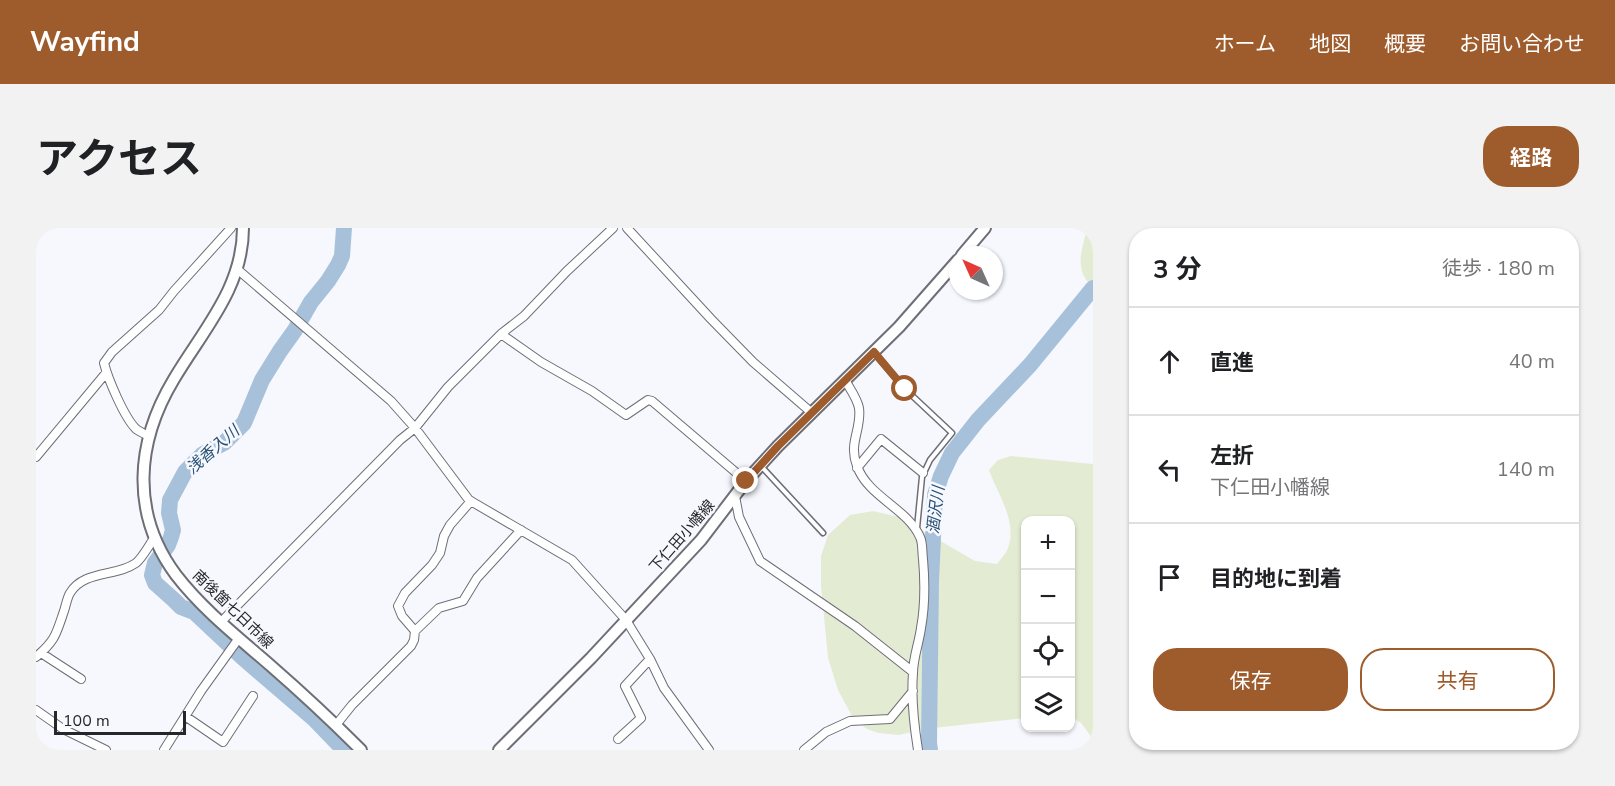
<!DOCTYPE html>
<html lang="ja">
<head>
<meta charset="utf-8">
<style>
  body { margin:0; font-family:"Nunito Sans","Noto Sans JP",sans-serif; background:#f2f2f2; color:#202124 }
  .controls { position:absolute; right:18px; bottom:18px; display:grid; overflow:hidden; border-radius:12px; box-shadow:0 2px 4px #0004 }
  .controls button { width:54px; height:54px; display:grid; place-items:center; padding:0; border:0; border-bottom:2px solid #e0e0e0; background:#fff; color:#202124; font:30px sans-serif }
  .compass { position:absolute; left:913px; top:18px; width:54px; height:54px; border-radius:50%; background:#fff; box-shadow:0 2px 4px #0004; rotate:315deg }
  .scale { position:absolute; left:18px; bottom:15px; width:132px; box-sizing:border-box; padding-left:6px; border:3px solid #27272b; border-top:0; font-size:16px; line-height:21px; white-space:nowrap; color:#27272b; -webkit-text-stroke:4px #f7f8fe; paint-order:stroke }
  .stop { position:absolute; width:18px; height:18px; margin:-14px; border:4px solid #9e5b2c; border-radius:50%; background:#fff }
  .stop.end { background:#9e5b2c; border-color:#fff; box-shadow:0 2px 6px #0008 }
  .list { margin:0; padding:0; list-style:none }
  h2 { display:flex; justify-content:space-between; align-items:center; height:78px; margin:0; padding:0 24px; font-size:26px }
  h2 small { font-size:20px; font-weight:400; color:#757577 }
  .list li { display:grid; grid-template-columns:39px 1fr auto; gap:18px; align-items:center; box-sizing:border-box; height:108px; padding:0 24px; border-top:2px solid #e0e0e0 }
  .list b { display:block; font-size:22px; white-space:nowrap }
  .list p { margin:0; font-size:20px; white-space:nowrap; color:#757577 }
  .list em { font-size:20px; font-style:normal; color:#757577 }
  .actions { display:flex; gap:12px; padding:18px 24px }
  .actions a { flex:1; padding:14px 0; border:2px solid #9e5b2c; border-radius:24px; text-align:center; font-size:21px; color:#9e5b2c }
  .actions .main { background:#9e5b2c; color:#fff }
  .icon { flex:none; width:33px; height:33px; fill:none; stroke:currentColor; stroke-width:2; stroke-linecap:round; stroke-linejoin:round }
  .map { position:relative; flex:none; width:1057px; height:522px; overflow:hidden; border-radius:24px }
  header { display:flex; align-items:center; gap:36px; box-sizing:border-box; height:84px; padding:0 30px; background:#9e5b2c; color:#fff }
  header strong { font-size:28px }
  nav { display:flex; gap:33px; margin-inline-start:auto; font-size:21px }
  .intro { display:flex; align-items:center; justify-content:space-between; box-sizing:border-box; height:144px; padding:0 36px }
  h1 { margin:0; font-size:42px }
  .button { padding:15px 27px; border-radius:24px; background:#9e5b2c; color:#fff; font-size:21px; font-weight:700 }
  main { display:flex; gap:36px; padding:0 36px }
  aside { flex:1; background:#fff; border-radius:24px; box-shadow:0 2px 4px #0004 }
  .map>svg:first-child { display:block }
</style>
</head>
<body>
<header>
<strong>Wayfind</strong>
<nav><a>ホーム</a><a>地図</a><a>概要</a><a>お問い合わせ</a></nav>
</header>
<div class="intro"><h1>アクセス</h1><a class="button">経路</a></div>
<main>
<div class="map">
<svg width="1057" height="522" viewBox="0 0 1057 522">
  <rect width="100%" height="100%" fill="#f7f8fe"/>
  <path fill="#e3ecd2" d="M1051,0H1057V59C1037,42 1046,23 1051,0Z
    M975,228L1057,236V511L1045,495L1035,488L1034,292H990L989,490L888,501L863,507L842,505L831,501L817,490L802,462L792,430L785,358V328L792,307L814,287L837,283L863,289L939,333L961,336C965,331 970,325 972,320C982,294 961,265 953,242L962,232Z"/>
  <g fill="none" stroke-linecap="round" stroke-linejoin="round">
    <path stroke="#a6c1d9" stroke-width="16" d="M308,0L306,28L302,37L292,53L275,74L259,102L244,123L226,152L208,195L188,215L167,226L149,244L134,272L133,285L137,302L135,309L132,317L119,335L116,347L119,355L138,372L145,379L158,384L207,430L278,491L308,522
      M894,522L893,515L895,353L899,267L905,248L916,225L942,192L994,137L1057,60"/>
    <defs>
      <path id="service" d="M838,125L869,161L916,205L894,232L886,249L881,300
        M725,238L787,305"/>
      <path id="minor" d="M591,0L675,91L717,134L776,185
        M201,41L355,173L379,200L433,272L536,332L590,392L614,431L628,460L673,522
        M465,106L505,134L556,163L590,187L612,172L616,173L710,253
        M809,152C814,161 821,170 823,180C826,201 812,215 821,238C832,269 871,280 884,309C887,315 886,325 887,331C889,354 889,378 885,400C883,415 877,430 877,445C875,470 878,497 882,522
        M113,208C109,206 104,204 100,201C88,189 72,151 68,135L76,124L123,82L138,63L195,0
        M0,229L70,145
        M821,240L845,211L887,245
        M699,268L703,289L724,333L819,398L877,444
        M185,394L364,212L379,200L412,159L465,106L488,88L531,43L577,0
        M379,403L403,380L427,373L441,350L485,302
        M5,425L45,451
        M0,429C20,412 20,406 28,383C30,377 31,370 34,365C48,342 80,349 100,335C107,329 113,317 119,309
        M0,482L27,501L70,522
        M149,488L187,514L217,468
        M300,497L316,477L375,418L378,412L379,403L366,388L362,378L369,365L396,337L404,325L408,308L414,297L435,273
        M582,511L605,490L589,458L614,431
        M128,522L165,463L203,410
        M768,522L790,504L814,493L854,491L877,463"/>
      <path id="secondary" d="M207,0C207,60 167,102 138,151C100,214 94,285 140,347C167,382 203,410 235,438C266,465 296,493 325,522
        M926,27L949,0
        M463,522L555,430L665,312L710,253L742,218L863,99L922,32"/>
    </defs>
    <use href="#service" stroke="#6e6e77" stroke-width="7"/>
    <use href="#minor" stroke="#6e6e77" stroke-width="10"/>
    <use href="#secondary" stroke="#6e6e77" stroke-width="14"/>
    <use href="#service" stroke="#fff" stroke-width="4"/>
    <use href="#minor" stroke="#fff" stroke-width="8"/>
    <use href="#secondary" stroke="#fff" stroke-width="10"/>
  </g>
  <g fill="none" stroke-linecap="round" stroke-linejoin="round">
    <path stroke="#9e5b2c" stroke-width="8" d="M710,253L742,218L838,124L869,161"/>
  </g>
  <g text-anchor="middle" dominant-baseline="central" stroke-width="5" stroke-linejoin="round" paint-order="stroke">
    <g font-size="15" fill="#27272b" stroke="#f7f8fe">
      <text transform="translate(646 308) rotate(-49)">下仁田小幡線</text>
      <text transform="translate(197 381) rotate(44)">南後箇七日市線</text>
    </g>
    <g font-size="16" font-style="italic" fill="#275174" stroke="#f7f8fe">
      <text transform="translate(177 222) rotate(-41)">浅香入川</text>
      <text transform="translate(900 282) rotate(-83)">涸沢川</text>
    </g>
  </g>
</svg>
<div class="controls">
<button>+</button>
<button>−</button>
<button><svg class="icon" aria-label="locate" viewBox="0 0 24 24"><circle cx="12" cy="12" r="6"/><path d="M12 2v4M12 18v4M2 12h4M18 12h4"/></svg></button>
<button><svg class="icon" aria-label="layers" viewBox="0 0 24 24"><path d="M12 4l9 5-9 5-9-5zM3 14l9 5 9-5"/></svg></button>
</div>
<svg class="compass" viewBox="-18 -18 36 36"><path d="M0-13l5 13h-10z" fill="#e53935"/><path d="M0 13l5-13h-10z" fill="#757577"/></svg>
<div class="scale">100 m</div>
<div class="stop" style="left:869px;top:161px"></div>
<div class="stop end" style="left:710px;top:253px"></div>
</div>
<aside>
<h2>3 分<small>徒歩 · 180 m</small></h2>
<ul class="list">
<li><svg class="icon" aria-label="ahead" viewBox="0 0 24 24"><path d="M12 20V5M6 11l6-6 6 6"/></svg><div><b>直進</b></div><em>40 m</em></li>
<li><svg class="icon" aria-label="left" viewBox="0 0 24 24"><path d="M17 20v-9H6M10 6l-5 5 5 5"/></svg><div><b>左折</b><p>下仁田小幡線</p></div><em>140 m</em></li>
<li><svg class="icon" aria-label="arrive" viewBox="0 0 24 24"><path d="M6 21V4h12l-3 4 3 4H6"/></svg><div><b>目的地に到着</b></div></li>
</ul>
<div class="actions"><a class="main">保存</a><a>共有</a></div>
</aside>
</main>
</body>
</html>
